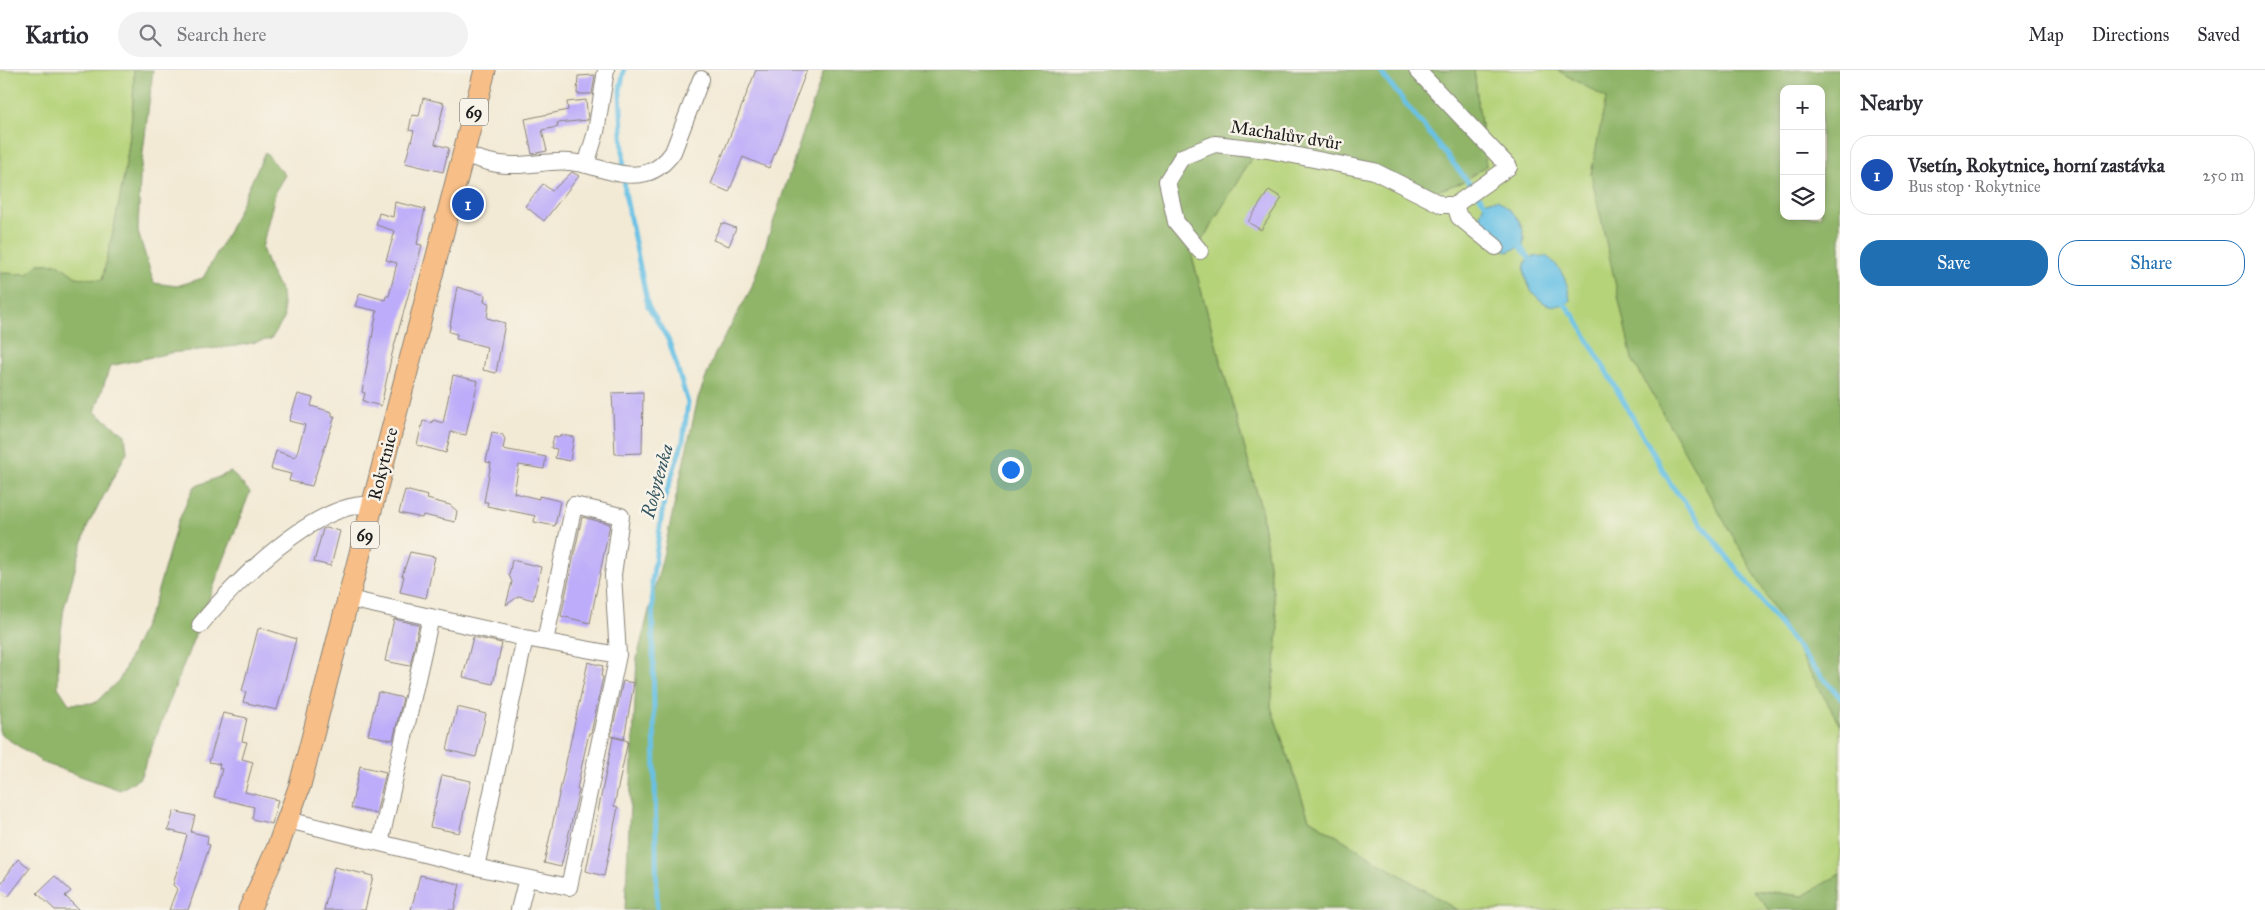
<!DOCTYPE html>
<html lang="en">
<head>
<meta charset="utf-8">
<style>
  body { margin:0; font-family:"IM FELL Great Primer",serif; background:#f2f2f3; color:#2b2b33 }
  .controls { position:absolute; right:15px; top:15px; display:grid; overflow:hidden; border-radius:10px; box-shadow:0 2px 8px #0003 }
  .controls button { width:45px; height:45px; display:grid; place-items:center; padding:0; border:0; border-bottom:1px solid #e1e1e2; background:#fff; color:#2b2b33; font:25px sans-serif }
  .you { position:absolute; left:1010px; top:399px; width:18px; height:18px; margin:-12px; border:4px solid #fff; border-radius:50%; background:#1a73e8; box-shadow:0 0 0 8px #1a73e833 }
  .badge { display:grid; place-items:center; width:32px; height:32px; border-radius:50%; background:#1f6fb2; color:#fff; font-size:16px; font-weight:700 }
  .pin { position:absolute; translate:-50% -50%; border:2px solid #fff; box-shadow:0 1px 5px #0006 }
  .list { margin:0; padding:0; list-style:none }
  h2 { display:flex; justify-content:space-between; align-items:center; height:65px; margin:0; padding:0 20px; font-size:21px }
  h2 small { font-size:16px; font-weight:400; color:#7c7c81 }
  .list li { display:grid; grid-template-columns:32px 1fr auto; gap:15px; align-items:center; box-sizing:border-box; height:80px; margin:0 10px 10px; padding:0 10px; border:1px solid #e1e1e2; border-radius:20px }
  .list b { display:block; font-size:19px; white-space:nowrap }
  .list p { margin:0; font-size:16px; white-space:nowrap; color:#7c7c81 }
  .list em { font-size:16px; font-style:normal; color:#7c7c81 }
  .actions { display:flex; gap:10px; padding:15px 20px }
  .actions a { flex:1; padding:11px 0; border:1px solid #1f6fb2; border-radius:20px; text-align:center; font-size:18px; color:#1f6fb2 }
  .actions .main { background:#1f6fb2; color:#fff }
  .icon { flex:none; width:28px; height:28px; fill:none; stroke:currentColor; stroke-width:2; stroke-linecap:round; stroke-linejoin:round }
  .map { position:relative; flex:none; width:1840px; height:840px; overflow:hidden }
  header { display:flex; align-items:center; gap:30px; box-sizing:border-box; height:70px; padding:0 25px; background:#fff; border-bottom:1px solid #e1e1e2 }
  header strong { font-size:24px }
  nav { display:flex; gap:28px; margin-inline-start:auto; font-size:18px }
  .search { width:350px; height:45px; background:#f2f2f3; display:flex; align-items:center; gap:12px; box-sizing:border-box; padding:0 18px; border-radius:28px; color:#7c7c81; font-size:19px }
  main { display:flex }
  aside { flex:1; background:#fff }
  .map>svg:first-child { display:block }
</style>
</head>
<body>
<header>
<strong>Kartio</strong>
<div class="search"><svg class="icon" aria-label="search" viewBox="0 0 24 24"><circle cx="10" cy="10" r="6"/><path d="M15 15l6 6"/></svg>Search here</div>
<nav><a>Map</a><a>Directions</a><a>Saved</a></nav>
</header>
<main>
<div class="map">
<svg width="1840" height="840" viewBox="0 0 1840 840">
  <rect width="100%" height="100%" fill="#f7f3e8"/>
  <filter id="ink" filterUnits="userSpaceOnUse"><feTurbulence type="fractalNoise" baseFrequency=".02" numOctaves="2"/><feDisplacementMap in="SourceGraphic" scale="10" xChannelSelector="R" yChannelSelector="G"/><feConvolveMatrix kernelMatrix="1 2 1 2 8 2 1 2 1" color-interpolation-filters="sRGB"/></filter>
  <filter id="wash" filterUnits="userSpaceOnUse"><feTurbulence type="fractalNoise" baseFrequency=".0096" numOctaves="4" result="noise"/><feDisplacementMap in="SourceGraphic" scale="20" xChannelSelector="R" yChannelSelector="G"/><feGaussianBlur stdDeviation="1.12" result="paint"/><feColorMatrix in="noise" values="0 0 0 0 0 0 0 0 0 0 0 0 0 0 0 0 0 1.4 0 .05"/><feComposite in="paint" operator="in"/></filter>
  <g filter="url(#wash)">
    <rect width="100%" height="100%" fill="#f3ead5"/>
    <path fill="#b5d379" stroke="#68784a" d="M0,0H134C134,71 118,141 102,211L76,207L58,194H38L28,204L0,203Z
      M1474,0H1557L1607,28L1591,104L1840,655V804L1803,826L1754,820L1770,840H1457L1309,749L1271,637L1278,559L1261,438L1192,187L1249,92L1263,75L1486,96Z"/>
    <path fill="#90b569" stroke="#566842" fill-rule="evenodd" d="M134,0H153L140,107L138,162L154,213L177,216L203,208L229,161L265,82L285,105L276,120L262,178L271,203L282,222L284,249L271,269L237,276L170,283L110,296L95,342L125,365L127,382L87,457L64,538L58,585V617L69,634L95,633L120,609L154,534L177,454L194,417L231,402L250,422L140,708L120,720L44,693L0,664V203L28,204L38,194H58L76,207L102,210C118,141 134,71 134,0Z
      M824,0H1474L1486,96L1463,112L1434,122L1263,75L1249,92L1192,187L1261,438L1278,559L1271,637L1309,749L1457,840H625L637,588L663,486L698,328L715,284L751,219Z
      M1557,0H1840V655L1632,289L1591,104L1606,28ZM1784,19H1821V146H1784Z
      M1840,804V840H1770L1753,820L1803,826Z"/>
    <path fill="#67c1e5" stroke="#426e80" d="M1498,130C1514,142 1527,154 1523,176L1507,182L1484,165L1478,151L1485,131Z
      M1546,186C1562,197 1568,213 1570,231L1565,235C1560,235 1554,236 1549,235C1533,230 1516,201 1529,187Z"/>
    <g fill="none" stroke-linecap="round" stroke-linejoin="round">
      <path stroke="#67c1e5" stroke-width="5" d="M624,0L620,20L625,123L648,236L669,271L688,333L683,371L664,430L652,511L657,840
        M1379,0L1488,137
        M1517,172L1532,191
        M1561,230L1575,247L1672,416L1810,593L1840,627"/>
    </g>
    <g id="blocks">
      <path fill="#bdacf9" d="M756,0H807L769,98L743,87L729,122L711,114Z
        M595,5L592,24H577L578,6Z
        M423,28L444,33L435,74L449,78L443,102L405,93L414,61L409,60L412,45L419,46Z
        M586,30L588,50L557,53L558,57L542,60L547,81L532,84L525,49L568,40L567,32Z
        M572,102L579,106L544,151L525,136L543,114L552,121Z
        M1269,120L1282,128L1261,160L1248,152Z
        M395,132L425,139L417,174L422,175L392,284L381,336L363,331L365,323L362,322L377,241L355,236L360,223L385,230L386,226H389L397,193L386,190L395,161L376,155L379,143L393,147Z
        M722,153L736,158L729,176L713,170Z
        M457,217L485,225L484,232L489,233L487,248L505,253L496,303L483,300L487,277L456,269L457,264L449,262Z
        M453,305L478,311L466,365L451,362L446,383L417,375L423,351L432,353L433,350L443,353Z
        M643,322L642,383L615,384L612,323Z
        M298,324L313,328L311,336L332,342V346H335L312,416L289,411L291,404L271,399L276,381L295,387L297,383L305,355L289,351Z
        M492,362L502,364L505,369L503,379L546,387L544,399L519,395L514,423L539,429V426L560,431L555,456L534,452L535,446L531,445L487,436L488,432H484L491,393L486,392Z
        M560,365L574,367L570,391L555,388L557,379L551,378L554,366L559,367Z
        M405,420L428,426L427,429L450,435L457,441L455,452L423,445L422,448L399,443Z
        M582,447L610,454L590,553L561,546Z
        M326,458L340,461L331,496L314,492L323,459Z
        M410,482L435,487L426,528L400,522L404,506H402Z
        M512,490L541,497L533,530L519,526L506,535L512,512L509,505Z
        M394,549L419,555L410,596L385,591Z
        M262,558L296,569L277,640L243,632L246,622L242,621L258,559Z
        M473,567L502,573L493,614L463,607Z
        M588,592L603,596L601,606L603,607L591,663H589L584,685L577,719L579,720L561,797L544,793Z
        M623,611L634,613L624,669L611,666Z
        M378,622L403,628L393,670L368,665Z
        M457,637L486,644L476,687L447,680Z
        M223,643L247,648L242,671L247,672L242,689L253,692L245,722L278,730L272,754L252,749L254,737L214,727L222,699L219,698L220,694L209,692Z
        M613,667L628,671L614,736L618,737L604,806L586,801Z
        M360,696L386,702L376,744L351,738Z
        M442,705L471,711L459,763L430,757Z
        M174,741L195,746L191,762L208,766L207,774L210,775L188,840H169L177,819L173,815L187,765L168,760Z
        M18,789L30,798L8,827L0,822V815Z
        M334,797L373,806L365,840H324Z
        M420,805L460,814L454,840H411Z
        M55,806L71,821L65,826L79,840H55L37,823Z"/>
    </g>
  </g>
  <g filter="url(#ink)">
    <use href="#blocks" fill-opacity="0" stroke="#888378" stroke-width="1"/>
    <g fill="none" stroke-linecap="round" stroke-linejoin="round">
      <defs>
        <path id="minor" d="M463,84C480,90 498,96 516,95C535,95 551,90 570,92C595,94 621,110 646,103C658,100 666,92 673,82L701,9
          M586,95L596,62L606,0
          M1455,135L1459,147L1496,177
          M1200,181L1176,152L1167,111L1182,87L1215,74L1268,80L1374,101L1442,135H1455L1509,97L1417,0
          M200,555C232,515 317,429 373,435
          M545,571L574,435L621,446L613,505L618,585
          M288,750L476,797L525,568L349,529
          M380,773L431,547
          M476,797L569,817L618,585L525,568
          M519,840L527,808"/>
        <path id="major" d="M249,840L277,779L300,715L485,0"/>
      </defs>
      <use href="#minor" stroke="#888378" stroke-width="18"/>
      <use href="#major" stroke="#888378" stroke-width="23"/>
      <use href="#minor" stroke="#fff" stroke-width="16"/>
      <use href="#major" stroke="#f7be87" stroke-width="21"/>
    </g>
  </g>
  <g text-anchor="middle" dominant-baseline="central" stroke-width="5" stroke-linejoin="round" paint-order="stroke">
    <g fill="#f7f3e8" stroke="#5e5c59" stroke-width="1">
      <rect x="460" y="28.5" width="28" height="27" rx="4"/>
      <rect x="351" y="451.5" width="28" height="27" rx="4"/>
    </g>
    <g font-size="16" font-weight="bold" fill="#1c1c1c">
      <text x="474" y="42">69</text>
      <text x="365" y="465">69</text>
    </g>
    <g font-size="18" fill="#1c1c1c" stroke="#f7f3e8">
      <text transform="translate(1286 65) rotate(9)">Machalův dvůr</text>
      <text transform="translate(383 394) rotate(-76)">Rokytnice</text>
    </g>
    <g font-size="19" font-style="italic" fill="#365662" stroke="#f7f3e8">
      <text transform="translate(657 411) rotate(-75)">Rokytenka</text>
    </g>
  </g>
</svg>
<div class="controls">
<button>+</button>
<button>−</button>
<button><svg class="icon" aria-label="layers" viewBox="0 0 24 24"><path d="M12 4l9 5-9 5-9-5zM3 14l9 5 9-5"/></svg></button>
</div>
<div class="you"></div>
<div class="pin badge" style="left:468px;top:134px;background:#1a4fb4">1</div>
</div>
<aside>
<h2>Nearby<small></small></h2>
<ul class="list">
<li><span class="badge" style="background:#1a4fb4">1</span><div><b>Vsetín, Rokytnice, horní zastávka</b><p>Bus stop · Rokytnice</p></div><em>250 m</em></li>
</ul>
<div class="actions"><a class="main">Save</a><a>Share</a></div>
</aside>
</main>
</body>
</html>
